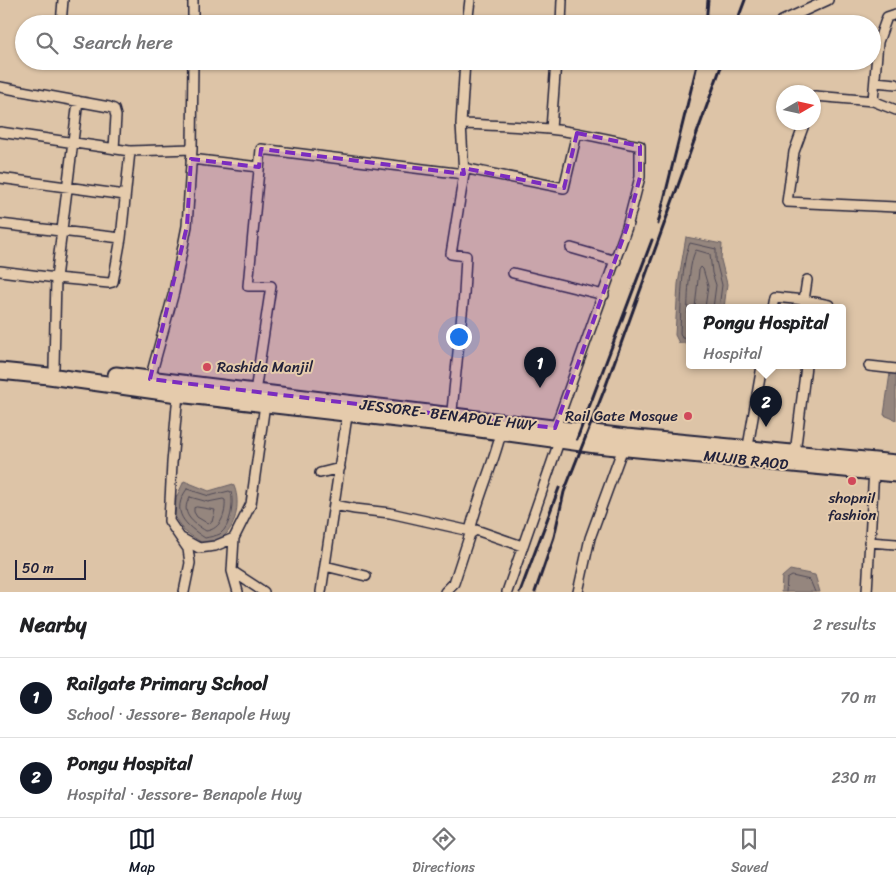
<!DOCTYPE html>
<html lang="en">
<head>
<meta charset="utf-8">
<style>
  body { margin:0; font-family:Sriracha,sans-serif; background:#f6f6f6; color:#202124 }
  .compass { position:absolute; left:776px; top:85px; width:45px; height:45px; border-radius:50%; background:#fff; box-shadow:0 1px 4px #0004; rotate:81deg }
  .scale { position:absolute; left:15px; bottom:12px; width:71px; box-sizing:border-box; padding-left:5px; border:2px solid #22223b; border-top:0; font-size:14px; line-height:18px; white-space:nowrap; color:#22223b; -webkit-text-stroke:4px #e5cbac; paint-order:stroke }
  .you { position:absolute; left:458px; top:336px; width:18px; height:18px; margin:-12px; border:4px solid #fff; border-radius:50%; background:#1a73e8; box-shadow:0 0 0 8px #1a73e833 }
  .badge { display:grid; place-items:center; width:32px; height:32px; border-radius:50%; background:#111827; color:#fff; font-size:16px; font-weight:700 }
  .pin { position:absolute; translate:-50% -41px; filter:drop-shadow(0 1px 2px #0008) }
  .pin::after { content:''; position:absolute; top:26px; width:18px; height:15px; background:inherit; clip-path:polygon(0 0,100% 0,50% 100%) }
  .popup { position:absolute; left:686px; top:304px; width:160px; height:65px; box-sizing:border-box; display:grid; place-content:center; border-radius:5px; background:#fff; filter:drop-shadow(0 1px 4px #0005); font-size:16px; white-space:nowrap; color:#757577 }
  .popup b { font-size:19px; color:#202124 }
  .popup::after { content:''; position:absolute; left:50%; top:100%; margin-left:-10px; border:10px solid transparent; border-top-color:#fff }
  .list { margin:0; padding:0; list-style:none }
  h2 { display:flex; justify-content:space-between; align-items:center; height:65px; margin:0; padding:0 20px; font-size:21px }
  h2 small { font-size:16px; font-weight:400; color:#757577 }
  .list li { display:grid; grid-template-columns:32px 1fr auto; gap:15px; align-items:center; box-sizing:border-box; height:80px; padding:0 20px; border-top:1px solid #e0e0e0 }
  .list b { display:block; font-size:19px; white-space:nowrap }
  .list p { margin:0; font-size:16px; white-space:nowrap; color:#757577 }
  .list em { font-size:16px; font-style:normal; color:#757577 }
  .icon { flex:none; width:28px; height:28px; fill:none; stroke:currentColor; stroke-width:2; stroke-linecap:round; stroke-linejoin:round }
  .map { position:relative; flex:none; width:896px; height:592px; overflow:hidden }
  .search { position:absolute; background:#fff; box-shadow:0 1px 4px #0004; left:15px; right:15px; top:15px; height:55px; display:flex; align-items:center; gap:12px; box-sizing:border-box; padding:0 18px; border-radius:28px; color:#757577; font-size:19px }
  .sheet { height:225px; background:#fff }
  nav { display:flex; justify-content:space-around; align-items:center; box-sizing:border-box; height:70px; border-top:1px solid #e0e0e0; background:#fff; font-size:14px; color:#757577 }
  nav a { display:grid; justify-items:center; gap:2px }
  nav .on { color:#111827 }
  .map>svg:first-child { display:block }
</style>
</head>
<body>
<div class="map">
<svg width="896" height="592" viewBox="0 0 896 592">
  <rect width="100%" height="100%" fill="#ddc4a7"/>
  <filter id="ink" filterUnits="userSpaceOnUse"><feTurbulence type="fractalNoise" baseFrequency=".02" numOctaves="2"/><feDisplacementMap in="SourceGraphic" scale="10" xChannelSelector="R" yChannelSelector="G"/><feConvolveMatrix kernelMatrix="1 2 1 2 8 2 1 2 1" color-interpolation-filters="sRGB"/></filter>
  <g filter="url(#ink)">
    <path fill="#95867e" stroke="#675e63" d="M686,237L722,244L721,260L727,284L724,308H690V344L679,343L675,335L678,284Z
      M896,372V420L884,415L890,373Z
      M184,481L209,491L233,484C241,499 237,526 223,537C219,541 210,542 204,544L184,531L175,518L176,498Z
      M790,570L815,575L820,592H781L782,577Z"/>
    <g fill="none" stroke-linecap="round" stroke-linejoin="round">
      <path stroke="#504a56" stroke-width="1" d="M695,308L699,270L701,267L703,269L708,286L705,308
        M690,332L687,330C688,311 687,265 696,250L710,254L712,273L716,285L713,308
        M690,339L682,338L680,333C681,312 681,261 690,243L716,249V261L722,285L719,308
        M187,489L209,496L229,491L231,492C234,503 231,526 220,534C216,536 209,537 205,538C185,525 170,512 187,489Z
        M190,497L208,502L223,499L225,500C226,514 221,529 206,531C193,523 179,513 190,497Z
        M197,507L215,510L212,522L207,523L197,517L194,512V508Z
        M786,592L787,579L792,576L810,580L815,592"/>
      <defs>
        <path id="minor" d="M782,21L828,0
          M61,24L63,0
          M193,24V0
          M467,24L470,0
          M561,24L562,0
          M875,82L896,84
          M0,87L109,107L114,109L116,116L114,149
          M814,99L815,96L873,101L878,42L887,17L896,14
          M78,101L56,278L109,283L113,282L121,238L130,151
          M873,101L896,110
          M805,122L794,152L787,202L896,207
          M461,124C491,125 520,126 549,129C580,132 610,140 640,146V177L627,227L554,431
          M551,129L556,61
          M0,132L130,151L192,149
          M191,159L259,167
          M463,168L564,188L577,133
          M0,178L125,195
          M0,224L121,238
          M571,248L616,261
          M0,271L56,278L54,367
          M513,273L604,295
          M804,300L829,305L828,308
          M772,308L774,297L804,300L807,280
          M869,366L896,369
          M150,379L174,292L187,226L192,149L193,61
          M255,392L271,286H248L261,149L464,174
          M178,394L172,463L169,521L188,549L190,563L184,592
          M451,420L464,294L466,256L451,254L464,174L461,124L465,61
          M747,452L762,366
          M795,453L806,366
          M320,473L340,468
          M334,505L355,509L390,513L470,531C478,496 494,464 502,429
          M181,538L199,548L215,546L234,538
          M869,542L896,544
          M325,566L366,576
          M232,571L264,592
          M238,592L232,571L234,538L251,504L265,404
          M321,592L348,409
          M445,592L454,583L470,534L476,530L522,546
          M507,592L561,436
          M578,592L590,538L624,445
          M867,592L874,469"/>
        <path id="trunk" d="M0,371L49,376L178,394L450,425L596,445L896,474
          M116,375L626,437L896,463"/>
      </defs>
      <use href="#minor" stroke="#22223b" stroke-width="12"/>
      <use href="#trunk" stroke="#22223b" stroke-width="19"/>
      <use href="#minor" stroke="#e5cbac" stroke-width="9"/>
      <use href="#trunk" stroke="#e5cbac" stroke-width="15"/>
      <path stroke="#22223b" stroke-width="3" d="M706,24L708,0
        M736,24L745,0
        M658,224L698,61
        M577,439L652,240
        M520,592L559,488
        M535,592L554,537L564,492L605,388L723,61"/>
    </g>
  </g>
  <path fill="#7b2cbf" fill-opacity="0.2" stroke="#7b2cbf" stroke-width="4" stroke-dasharray="10 6" stroke-linejoin="round" d="M577,133L640,146V177L627,227L555,428L150,379L187,226L191,159L259,167L261,149L464,174L463,168L564,188Z"/>
  <g fill="#d1495b" stroke="#e5cbac" stroke-width="2">
    <circle cx="207" cy="367" r="5"/>
    <circle cx="688" cy="416" r="5"/>
    <circle cx="852" cy="481" r="5"/>
  </g>
  <g text-anchor="middle" dominant-baseline="central" stroke-width="4" stroke-linejoin="round" paint-order="stroke">
    <g font-size="15" fill="#22223b" stroke="#e5cbac" text-anchor="start">
      <text x="217" y="367">Rashida Manjil</text>
      <text x="678" y="416" text-anchor="end">Rail Gate Mosque</text>
      <text x="852" y="498" text-anchor="middle">shopnil<tspan x="852" dy="17">fashion</tspan></text>
    </g>
    <g font-size="15" fill="#22223b" stroke="#e5cbac">
      <text transform="translate(448 415) rotate(7)">JESSORE- BENAPOLE HWY</text>
      <text transform="translate(746 460) rotate(6)">MUJIB RAOD</text>
    </g>
  </g>
</svg>
<svg class="compass" viewBox="-18 -18 36 36"><path d="M0-13l5 13h-10z" fill="#e53935"/><path d="M0 13l5-13h-10z" fill="#757577"/></svg>
<div class="scale">50 m</div>
<div class="you"></div>
<div class="pin badge" style="left:540px;top:388px">1</div>
<div class="pin badge" style="left:766px;top:427px">2</div>
<div class="popup"><b>Pongu Hospital</b>Hospital</div>
<div class="search"><svg class="icon" aria-label="search" viewBox="0 0 24 24"><circle cx="10" cy="10" r="6"/><path d="M15 15l6 6"/></svg>Search here</div>
</div>
<section class="sheet">
<h2>Nearby<small>2 results</small></h2>
<ul class="list">
<li><span class="badge">1</span><div><b>Railgate Primary School</b><p>School · Jessore- Benapole Hwy</p></div><em>70 m</em></li>
<li><span class="badge">2</span><div><b>Pongu Hospital</b><p>Hospital · Jessore- Benapole Hwy</p></div><em>230 m</em></li>
</ul>
</section>
<nav>
<a class="on"><svg class="icon" aria-label="map" viewBox="0 0 24 24"><path d="M3 6l6-2 6 2 6-2v14l-6 2-6-2-6 2zM9 4v14M15 6v14"/></svg>Map</a>
<a><svg class="icon" aria-label="directions" viewBox="0 0 24 24"><path d="M12 3l9 9-9 9-9-9zM9 14v-3h6M13 9l2 2-2 2"/></svg>Directions</a>
<a><svg class="icon" aria-label="saved" viewBox="0 0 24 24"><path d="M7 4h10v16l-5-4-5 4z"/></svg>Saved</a>
</nav>
</body>
</html>
